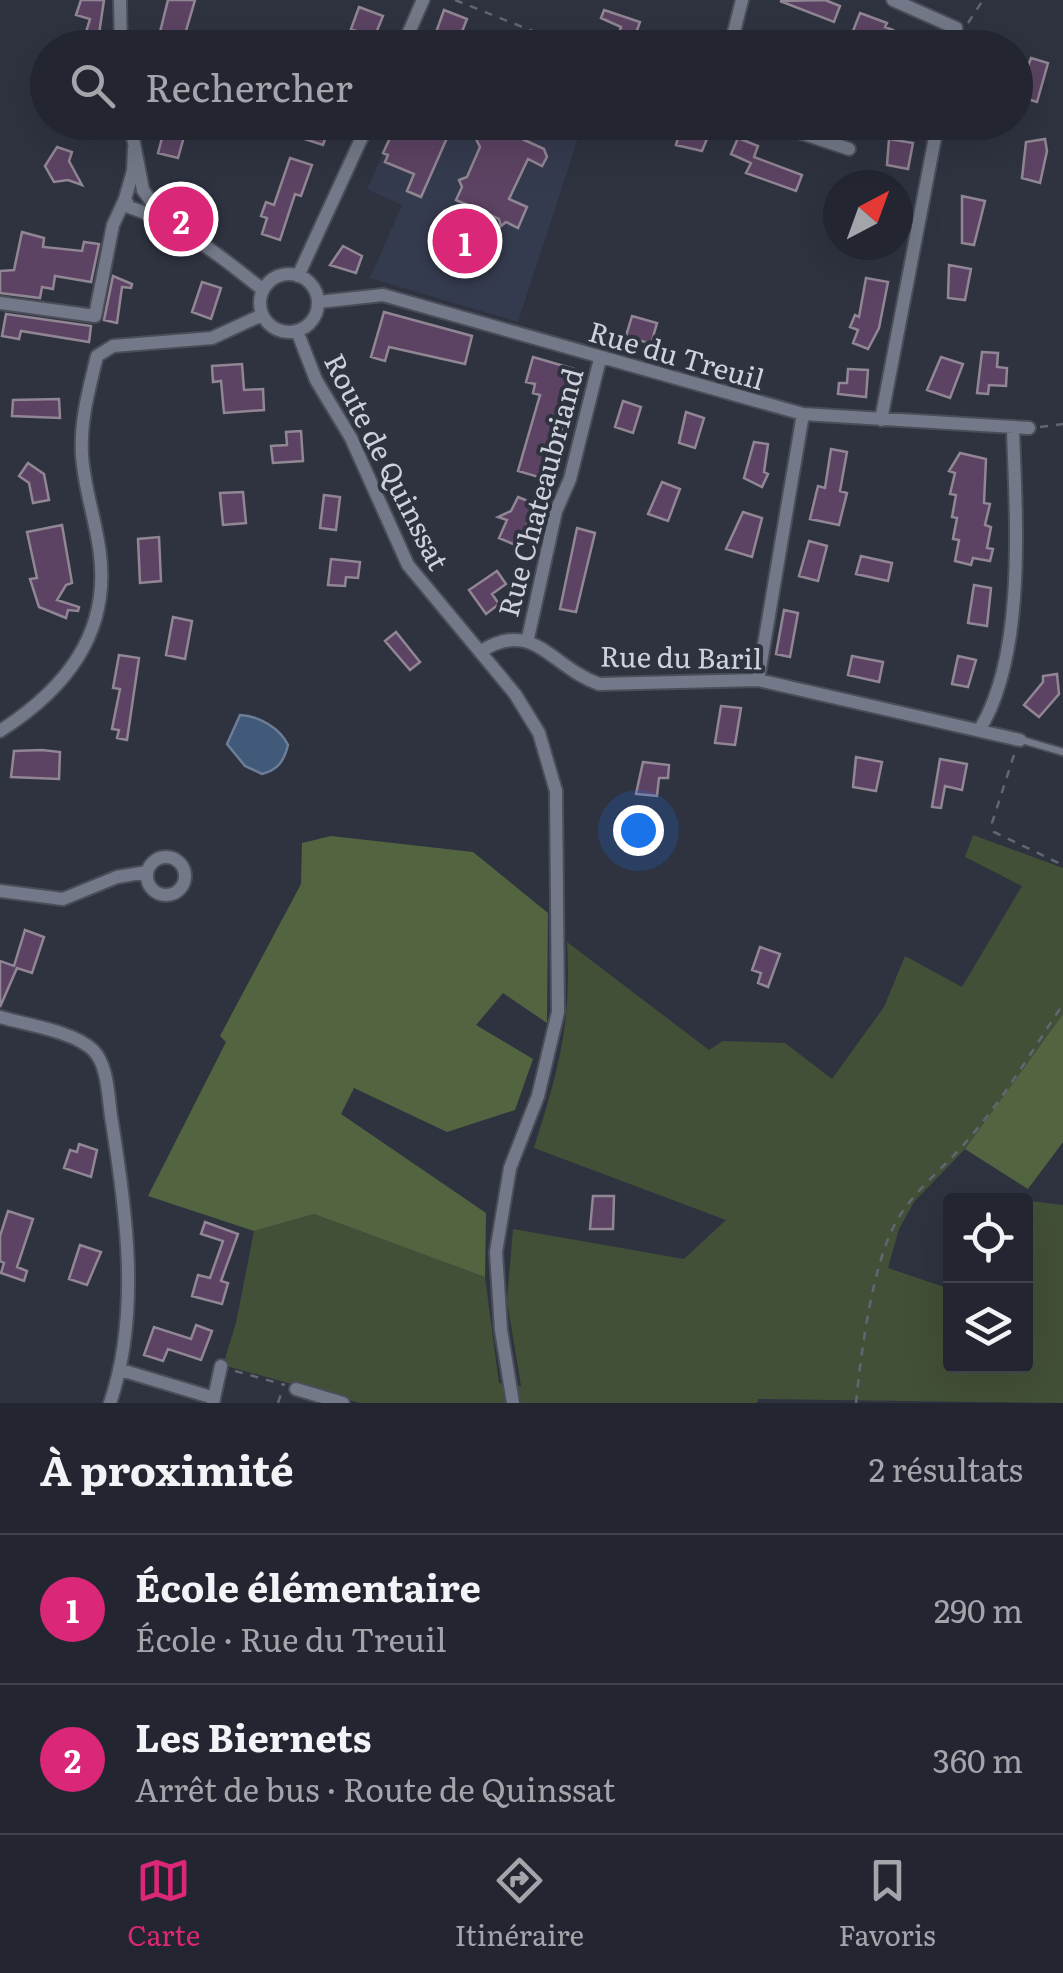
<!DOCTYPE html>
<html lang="fr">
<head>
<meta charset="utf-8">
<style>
  body { margin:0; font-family:Literata,serif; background:#2b2e38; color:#f1f3f6 }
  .controls { position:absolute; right:30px; bottom:30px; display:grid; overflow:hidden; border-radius:10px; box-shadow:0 10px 40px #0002 }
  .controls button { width:90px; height:90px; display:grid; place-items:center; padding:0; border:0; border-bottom:2px solid #40434c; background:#232630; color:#f1f3f6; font:50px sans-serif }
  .compass { position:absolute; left:823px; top:170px; width:90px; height:90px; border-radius:50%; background:#232630; box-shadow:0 10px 40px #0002; rotate:41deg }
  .you { position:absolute; left:638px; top:830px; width:35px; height:35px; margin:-25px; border:8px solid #fff; border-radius:50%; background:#1a73e8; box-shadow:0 0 0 15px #1a73e833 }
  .badge { display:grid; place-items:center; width:65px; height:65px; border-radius:50%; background:#db2777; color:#fff; font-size:32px; font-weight:700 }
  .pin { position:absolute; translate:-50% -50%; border:5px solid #fff; box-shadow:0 2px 10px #0006 }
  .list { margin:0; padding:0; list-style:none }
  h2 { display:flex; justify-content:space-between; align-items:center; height:130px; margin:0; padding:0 40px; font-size:42px }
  h2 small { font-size:32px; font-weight:400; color:#a3a5ab }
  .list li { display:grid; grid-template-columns:65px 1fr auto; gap:30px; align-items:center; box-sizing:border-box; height:150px; padding:0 40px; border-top:2px solid #40434c }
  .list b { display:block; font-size:38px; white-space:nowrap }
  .list p { margin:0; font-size:32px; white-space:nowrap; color:#a3a5ab }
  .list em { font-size:32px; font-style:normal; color:#a3a5ab }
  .icon { flex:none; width:55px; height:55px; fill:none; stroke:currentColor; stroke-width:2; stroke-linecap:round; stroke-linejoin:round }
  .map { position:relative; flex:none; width:1063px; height:1403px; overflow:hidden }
  .search { position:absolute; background:#232630; box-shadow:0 10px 40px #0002; left:30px; right:30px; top:30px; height:110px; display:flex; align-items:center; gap:25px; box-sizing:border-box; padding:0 35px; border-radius:55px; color:#a3a5ab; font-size:38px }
  .sheet { height:430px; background:#232630 }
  nav { display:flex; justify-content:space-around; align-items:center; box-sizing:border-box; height:140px; border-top:2px solid #40434c; background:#232630; font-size:28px; color:#a3a5ab }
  nav a { display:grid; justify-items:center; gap:5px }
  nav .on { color:#db2777 }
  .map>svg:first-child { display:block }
</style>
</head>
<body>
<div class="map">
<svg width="1063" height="1403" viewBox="0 0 1063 1403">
  <rect width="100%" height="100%" fill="#2f3340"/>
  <path fill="#353b4e" d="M566,122L581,129L518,322L370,278L402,205L367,189L389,140L395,143L397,138L391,136L397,123Z"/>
  <path fill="#435038" d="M973,835L1063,868V1014L965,1149L914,1202L899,1229L888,1268L950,1289V1366H1026L1022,1200L1063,1205V1403L758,1399L757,1403H360L223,1365L236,1323L254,1231L314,1214L485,1277L499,1383L521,1386L507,1301L513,1229L684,1259L726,1220L534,1148C558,1071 572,1024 567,942L709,1050L723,1041L785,1043L832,1079L884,1007L905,956L962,987L1022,886L965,857Z"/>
  <path fill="#526540" d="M331,836L473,852L548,913L547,1023L503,993L476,1025L533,1059L515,1110L447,1132L354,1088L341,1114L486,1213L485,1277L314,1214L254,1231L148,1196L226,1042L220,1036L301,884L302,843Z
    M1063,1014V1142L1028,1189L965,1149Z"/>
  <path fill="#415a7a" stroke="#6c7e97" stroke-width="2.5" d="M240,715C259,716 280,728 288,745C284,761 278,770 262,774L245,766L227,744Z"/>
  <path fill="#5c4363" stroke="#918694" stroke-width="2.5" d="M81,0H104L97,48H81L90,19L76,15Z
    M168,0H195L181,48H156Z
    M825,0L840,6L834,22L780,1Z
    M359,7L383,16L374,38L351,29Z
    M444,10L467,19L456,47L434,38Z
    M604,10L640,22L631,47L616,42L621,27L601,18Z
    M860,13L887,23L885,27L893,30L889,42L853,31Z
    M1031,58L1048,63L1037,102L1017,96Z
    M302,122H331L323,145L298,137Z
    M404,122H454L421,197L407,191L414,174L385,162L388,155L383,153L396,125L401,128Z
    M491,122H519L517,127L523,130L520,138L544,149L547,157L542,166L528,159L509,199L527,207L518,228L506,222L501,226L499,219L456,200L462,187L459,180L467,177L480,147L476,139L485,136Z
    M682,124L711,129L702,151L676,145Z
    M165,127L185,133L178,158L158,153Z
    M738,138L758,146L754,157L802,175L796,191L746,173L751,163L731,154Z
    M889,139L913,143L908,169L887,165Z
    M1045,139L1047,151L1040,183L1022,178L1026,142Z
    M57,147L72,152L69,161L82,185L68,180L54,182L45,166Z
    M290,158L312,165L301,196L295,194L280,240L262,234L267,218L261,216L266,202L274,205Z
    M962,196L985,201L974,245L962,243Z
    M22,232L44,238L43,247L82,251L84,242L99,244L91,282L55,276L53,289L42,287L40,298L0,293V271L14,270Z
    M343,246L362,256L356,273L330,265Z
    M949,265L971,269L965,300L948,298Z
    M113,276L132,284L131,288L122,287L117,323L104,320Z
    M866,278L888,282L879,328L868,349L853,343L858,330L850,327L855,315L859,317Z
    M202,282L221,288L211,319L192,312Z
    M384,312L472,336L465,364L389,347L385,361L371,357Z
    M6,314L91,326L89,342L21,331L19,339L2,336Z
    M632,316L657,323L651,344L626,336Z
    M982,352L998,353L997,367L1007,368L1006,386L989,385L988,394L977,393Z
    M533,357L574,369L552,481L518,471L540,395L533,393L535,384L526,382Z
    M941,357L963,364L950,398L927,390Z
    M242,364L244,390L263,389L264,410L224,413L221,381L213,382L212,366Z
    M848,369L868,370L866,397L838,394L839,383H847Z
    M59,399L60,418L12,416L13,400Z
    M623,401L641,407L633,433L615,427Z
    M686,412L704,418L695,448L679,443Z
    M301,431L303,461L273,463L271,446L287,445L286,432Z
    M754,442L768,444L764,472L768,474L762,487L744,478Z
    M831,449L847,452L840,491L847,493L839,525L810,519L818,486L825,488Z
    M960,453L986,459L984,503L990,504L985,525L991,527L987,548L993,549L990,561L973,558L971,565L955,561L959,540L953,539L957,518L952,517L956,495L950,494L955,473L949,471Z
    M28,463L44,474L49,500L33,503L29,483L19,476Z
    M662,482L680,489L668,521L648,514Z
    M243,492L246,523L223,525L220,493Z
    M324,495L340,497L336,530L320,528Z
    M518,497L535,504L518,546L499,538L507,520L498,517L511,511Z
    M743,512L762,518L752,557L726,549Z
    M62,525L72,583L66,585L57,600L79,607L78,611L68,610L66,618L39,607L30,579L37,578L27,532Z
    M577,528L595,533L576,612L560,609Z
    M159,537L161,581L140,583L138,539Z
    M809,541L827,546L818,581L799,576Z
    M861,556L892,563L888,581L856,574Z
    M331,559L360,562L358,578L346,577L345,586L328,585Z
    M497,571L506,584L492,594L499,604L486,614L469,590Z
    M974,585L991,588L987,626L968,623Z
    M784,610L798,613L790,657L776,654Z
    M173,617L192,621L185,659L166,655Z
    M396,632L420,662L410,670L385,641Z
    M119,655L139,658L127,740L117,738L119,730L112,729L120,689L113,688Z
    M852,656L883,662L879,682L848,675Z
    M958,656L976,660L968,687L952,684Z
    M1057,674L1059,694L1039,717L1024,705L1043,682V676Z
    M721,706L741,708L735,745L715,743Z
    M42,750L60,752L59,779L11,777L14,751Z
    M856,757L882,762L876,791L853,787Z
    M940,759L967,764L962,790L945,786L941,808L932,807Z
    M643,762L669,765L668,778H659L657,796L636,794Z
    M25,930L44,937L32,973L17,968L0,1007V961L14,966Z
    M760,947L780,954L768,987L758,983L761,973L752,970Z
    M79,1144L97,1150L91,1177L64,1168L70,1150L77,1152Z
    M593,1196H614L613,1229H590Z
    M8,1211L33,1219L17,1267L27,1271L24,1281L1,1273L4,1263L0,1261V1236Z
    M205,1222L238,1234L221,1281L228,1283L222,1304L192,1296L198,1275L210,1278L223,1241L201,1234Z
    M80,1245L101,1252L87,1285L69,1279Z
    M196,1325L212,1331L201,1360L168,1349L163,1361L144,1355L154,1327L191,1339Z"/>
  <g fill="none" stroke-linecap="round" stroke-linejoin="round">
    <defs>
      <path id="lane" d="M1022,740L1063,752"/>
      <path id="street" d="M120,0L121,48
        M893,0L956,28L952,48
        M402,48L423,0
        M559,48L561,43L575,48
        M730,48L742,0
        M130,122L143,190L163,218
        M768,122L849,149
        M134,149L133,171L125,199L129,207C179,223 221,256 263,290
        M260 303a29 29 0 1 1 58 0a29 29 0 1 1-58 0Z
        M298,276L369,122
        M318,302L383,295L803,414L1029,428
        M0,303L95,316L113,225L125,199
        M297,331L316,380L351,438L408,565L515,694L539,733L556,791L558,1012L538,1096L510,1168L496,1252L501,1330L513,1403
        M881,420L938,122
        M528,638L556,511L570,479L600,359
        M480,652C533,617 551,667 599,684L758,680L1020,740
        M758,680L803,414
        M980,729C1026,653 1016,517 1013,431
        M0,731C64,690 110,635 100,554C96,521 84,488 82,455C80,421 89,389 97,356L113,346L212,338L262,315
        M147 876a19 19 0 1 1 38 0a19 19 0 1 1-38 0Z
        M0,891L63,899L117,877L147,872
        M0,1017C27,1025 73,1031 93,1050C108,1065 108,1096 111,1116C126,1208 141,1313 110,1403
        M121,1370L214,1398
        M296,1389L343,1403
        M213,1403L221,1366"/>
    </defs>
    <use href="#lane" stroke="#4b4e59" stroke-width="10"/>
    <use href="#street" stroke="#4b4e59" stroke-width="16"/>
    <path stroke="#626672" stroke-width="2.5" stroke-dasharray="8 8" stroke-linecap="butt" d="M455,0L550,38
      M968,23L983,0
      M1040,427L1063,424
      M1014,755L992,823L994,832L1063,865
      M235,1371L285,1385
      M278,1403L282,1391
      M856,1403C861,1353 871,1275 892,1230C908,1195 941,1171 966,1142C1003,1100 1032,1051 1063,1004"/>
    <use href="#lane" stroke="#747989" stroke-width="6"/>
    <use href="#street" stroke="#747989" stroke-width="12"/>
  </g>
  <g text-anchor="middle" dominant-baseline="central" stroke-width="8" stroke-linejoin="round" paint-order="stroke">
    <g font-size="28" fill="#cfd2db" stroke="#2f3340">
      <text transform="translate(677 354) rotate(16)">Rue du Treuil</text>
      <text transform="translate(388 461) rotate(63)">Route de Quinssat</text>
      <text transform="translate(539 492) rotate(-75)">Rue Chateaubriand</text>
      <text transform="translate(681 656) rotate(1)">Rue du Baril</text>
    </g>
  </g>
</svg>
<div class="controls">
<button><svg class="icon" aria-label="locate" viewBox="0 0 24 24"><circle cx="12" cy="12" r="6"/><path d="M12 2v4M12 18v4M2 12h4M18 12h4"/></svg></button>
<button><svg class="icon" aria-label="layers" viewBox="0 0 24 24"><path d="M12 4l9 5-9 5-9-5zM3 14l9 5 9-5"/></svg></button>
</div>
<svg class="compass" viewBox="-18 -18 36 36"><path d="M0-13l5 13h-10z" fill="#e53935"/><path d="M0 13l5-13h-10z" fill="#a3a5ab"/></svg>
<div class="you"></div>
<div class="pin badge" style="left:465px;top:241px">1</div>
<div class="pin badge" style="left:181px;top:219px">2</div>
<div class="search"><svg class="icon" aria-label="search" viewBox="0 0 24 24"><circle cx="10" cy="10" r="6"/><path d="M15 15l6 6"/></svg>Rechercher</div>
</div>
<section class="sheet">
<h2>À proximité<small>2 résultats</small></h2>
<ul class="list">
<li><span class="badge">1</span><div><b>École élémentaire</b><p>École · Rue du Treuil</p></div><em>290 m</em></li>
<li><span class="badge">2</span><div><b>Les Biernets</b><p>Arrêt de bus · Route de Quinssat</p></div><em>360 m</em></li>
</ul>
</section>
<nav>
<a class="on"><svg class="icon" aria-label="map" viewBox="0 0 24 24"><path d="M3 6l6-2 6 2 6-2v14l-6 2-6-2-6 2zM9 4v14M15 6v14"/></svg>Carte</a>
<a><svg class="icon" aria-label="directions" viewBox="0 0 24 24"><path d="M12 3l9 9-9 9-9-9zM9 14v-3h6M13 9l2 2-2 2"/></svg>Itinéraire</a>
<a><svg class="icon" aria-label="saved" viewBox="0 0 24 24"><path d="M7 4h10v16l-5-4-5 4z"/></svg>Favoris</a>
</nav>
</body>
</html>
